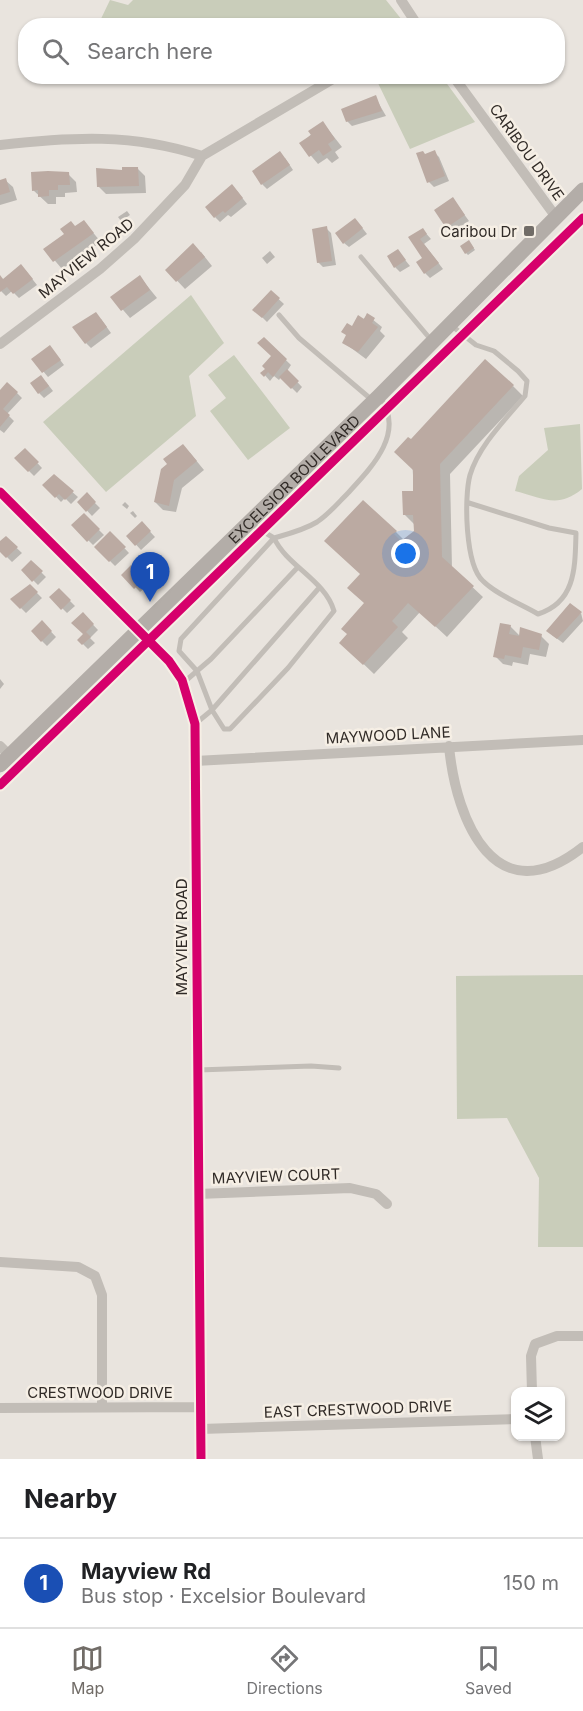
<!DOCTYPE html>
<html lang="en">
<head>
<meta charset="utf-8">
<style>
  body { margin:0; font-family:Inter,sans-serif; background:#f2f2f2; color:#202124 }
  .controls { position:absolute; right:18px; bottom:18px; display:grid; overflow:hidden; border-radius:12px; box-shadow:0 2px 4px #0004 }
  .controls button { width:54px; height:54px; display:grid; place-items:center; padding:0; border:0; border-bottom:2px solid #e0e0e0; background:#fff; color:#202124; font:30px sans-serif }
  .you { position:absolute; left:406px; top:554px; width:21px; height:21px; margin:-15px; border:4px solid #fff; border-radius:50%; background:#1a73e8; box-shadow:0 0 0 9px #1a73e833 }
  .badge { display:grid; place-items:center; width:39px; height:39px; border-radius:50%; background:#716c67; color:#fff; font-size:20px; font-weight:700 }
  .pin { position:absolute; translate:-50% -50px; filter:drop-shadow(0 2px 3px #0008) }
  .pin::after { content:''; position:absolute; top:32px; width:21px; height:18px; background:inherit; clip-path:polygon(0 0,100% 0,50% 100%) }
  .list { margin:0; padding:0; list-style:none }
  h2 { display:flex; justify-content:space-between; align-items:center; height:78px; margin:0; padding:0 24px; font-size:26px }
  h2 small { font-size:20px; font-weight:400; color:#757577 }
  .list li { display:grid; grid-template-columns:39px 1fr auto; gap:18px; align-items:center; box-sizing:border-box; height:90px; padding:0 24px; border-top:2px solid #e0e0e0 }
  .list b { display:block; font-size:22px; white-space:nowrap }
  .list p { margin:0; font-size:20px; white-space:nowrap; color:#757577 }
  .list em { font-size:20px; font-style:normal; color:#757577 }
  .icon { flex:none; width:33px; height:33px; fill:none; stroke:currentColor; stroke-width:2; stroke-linecap:round; stroke-linejoin:round }
  .map { position:relative; flex:none; width:583px; height:1459px; overflow:hidden }
  .search { position:absolute; background:#fff; box-shadow:0 2px 4px #0004; left:18px; right:18px; top:18px; height:66px; display:flex; align-items:center; gap:15px; box-sizing:border-box; padding:0 21px; border-radius:24px; color:#757577; font-size:22px }
  .sheet { height:168px; background:#fff }
  nav { display:flex; justify-content:space-around; align-items:center; box-sizing:border-box; height:84px; border-top:2px solid #e0e0e0; background:#fff; font-size:16px; color:#757577 }
  nav a { display:grid; justify-items:center; gap:3px }
  nav .on { color:#716c67 }
  .map>svg:first-child { display:block }
</style>
</head>
<body>
<div class="map">
<svg width="583" height="1459" viewBox="0 0 583 1459">
  <rect width="100%" height="100%" fill="#e9e4de"/>
  <path fill="#c9cdba" d="M110,0L128,5L133,0H386L406,25H98Z
    M375,77H442L475,122L410,149Z
    M191,295L224,343L189,376L196,416L106,492L43,422Z
    M234,355L290,428L248,460L210,411L226,398L208,375Z
    M580,424L582,489C558,509 543,498 515,491L519,476L548,450L544,428Z
    M583,975V1247H538L539,1178L507,1118L457,1119L456,976Z"/>
  <path fill="#0003" d="M375,97L386,116L352,126L347,121Z
    M323,123L342,147L335,152L339,158L332,163L327,158L318,164L301,144Z
    M434,152L439,157L449,181L434,187L429,182L426,155Z
    M285,158L293,170L267,189L262,184Z
    M137,168L145,176L146,193L106,194L98,186L123,171Z
    M68,174L76,182L77,192L65,193V197H56V204H48L33,190Z
    M5,180L13,187L17,200L0,205V181Z
    M237,191L247,204L231,217L228,215L220,222L215,217Z
    M453,199L469,221L452,232L447,227Z
    M127,211L130,215L121,221L118,217Z
    M84,222L101,242L62,269L45,249Z
    M360,225L367,234L349,247L344,243Z
    M326,228L331,233L336,265L323,267L318,262Z
    M423,230L431,239L424,244L443,269L430,278L425,273L424,258L410,238Z
    M471,244L475,250L468,255L466,253Z
    M270,251L275,257L267,264L262,258Z
    M398,251L410,266L400,272L395,267Z
    M201,252L212,266L185,289L167,270Z
    M26,271L37,285L19,298L12,291L6,296L0,290V277L4,280Z
    M140,277L157,298L130,318L112,297Z
    M271,292L284,304L267,322L255,310Z
    M367,315L382,327L380,331L385,336L366,359L343,342Z
    M101,319L111,333L91,348L86,343Z
    M264,339L291,365L287,371L302,387L297,393L281,377L279,380L274,376L270,381L263,373L273,356Z
    M54,352L64,365L48,377L33,359Z
    M46,382L53,391L44,398L39,393Z
    M513,386L523,396L450,474L452,568L483,597L447,637L420,612L402,632L408,638L374,674L352,653L349,635L366,604L361,574L337,552L396,532L405,541L415,532V525L404,514L414,492L411,442Z
    M0,392L17,393L22,398L7,414L14,421L4,433L0,430Z
    M25,450L42,468L34,476L16,458Z
    M190,453L204,470L182,488L176,512L163,510L155,502Z
    M54,476L78,497L71,504L65,498L61,502L45,485Z
    M87,495L100,508L92,516L79,502Z
    M125,502L129,506L127,509L122,505Z
    M133,511L137,516L135,518L130,513Z
    M84,515L104,535L93,545L73,525Z
    M142,523L155,537L141,550L128,536Z
    M110,533L129,553L115,566L96,547Z
    M6,538L22,553L12,562L0,550V543Z
    M31,562L46,577L38,585L23,570Z
    M124,575L144,581L150,575L159,585L152,591L147,586L140,592Z
    M30,586L42,598L26,613L12,599Z
    M59,590L75,606L67,613L51,597Z
    M581,613L583,621L563,643L552,635Z
    M83,614L98,630L90,638L95,643L88,649L79,640L85,634Z
    M42,622L56,637L47,646L33,632Z
    M510,626L520,636H541L549,644L546,657L530,654L528,665L513,662L512,666L503,664L495,656Z
    M0,679L4,684L0,689Z"/>
  <path fill="#bbaaa2" d="M376,95L382,111L346,122L341,109Z
    M323,121L335,139L328,144L332,150L323,156L319,150L309,157L299,143L311,135L308,131Z
    M435,150L445,176L427,183L416,153L423,151L425,154Z
    M280,151L290,165L261,185L252,171Z
    M122,167H138L139,186L97,187L96,168L122,170Z
    M48,171L69,172L70,185H58V190H49V196L38,197V190L32,191L31,172Z
    M6,178L10,192L0,195V180Z
    M232,184L243,198L225,213L223,211L214,218L205,207Z
    M453,197L465,215L446,228L434,210Z
    M355,218L363,228L343,244L335,233Z
    M84,220L94,233L53,262L43,249L64,234L60,229L71,221L75,226Z
    M327,226L332,261L317,263L312,229Z
    M423,228L427,234L420,239L439,263L424,274L416,262L422,258L408,237Z
    M469,240L474,248L465,254L460,246Z
    M193,243L205,257L176,282L165,270Z
    M398,249L406,260L394,268L387,256Z
    M21,264L33,279L13,294L7,287L0,292V275L3,279Z
    M140,275L150,290L121,311L110,297Z
    M271,290L280,298L262,318L252,310Z
    M96,312L107,327L85,344L72,327Z
    M367,313L375,318L372,323L378,327L358,352L342,343L346,335L341,332L347,323L352,326L358,315L364,319Z
    M264,337L287,359L273,377L268,372L264,377L260,373L265,369L262,366L271,356L257,343Z
    M50,345L61,360L42,373L31,359Z
    M485,359L514,385L440,464L442,557L474,586L435,627L408,603L392,621L398,627L363,665L339,643L347,634L341,629L364,603L347,588L360,574L324,541L363,500L397,531L394,534L401,541L414,531L413,515H403L402,491H413V470L394,452L408,437L411,439Z
    M287,369L299,381L291,389L279,377Z
    M41,375L49,386L38,394L30,383Z
    M7,382L18,392L3,409L10,415L0,427V390Z
    M183,444L197,461L174,480L169,506L154,502L161,469L167,464L163,459Z
    M25,448L39,462L28,472L14,458Z
    M54,474L74,491L65,500L59,494L55,498L42,485Z
    M87,492L96,502L86,512L77,502Z
    M84,513L100,529L87,542L71,525Z
    M142,521L151,531L135,546L126,536Z
    M110,531L126,547L109,562L94,547Z
    M6,536L18,547L6,558L0,552V541Z
    M31,560L43,571L32,582L21,570Z
    M131,565L144,579L150,573L156,579L146,588L141,582L134,589L121,575Z
    M30,584L38,592L20,609L10,599Z
    M59,588L71,600L61,610L49,597Z
    M570,603L582,612L557,639L546,631Z
    M83,612L94,624L86,632L91,637L82,645L77,640L83,634L71,623Z
    M42,620L52,631L41,642L31,631Z
    M500,623L511,625L509,634L519,636L520,627L542,634L539,650L523,647L521,658L505,655L504,659L493,657Z"/>
  <g fill="none" stroke-linecap="round" stroke-linejoin="round">
    <path stroke="#c2bdb7" stroke-width="5" d="M361,257L432,341
      M279,315L299,338L372,400
      M452,326L476,345L494,351L518,371L527,381L525,396C506,419 479,445 470,475C464,497 465,565 483,581C497,595 521,604 538,614C576,602 575,567 576,533L549,528L469,503
      M251,524L274,538C288,534 304,530 317,522C329,514 338,503 348,493C371,468 406,433 380,397
      M183,683L211,659L298,567
      M195,724L212,710L224,729H230L288,668L334,611C325,580 287,566 274,538L181,639L179,651L197,671L212,710L319,588
      M198,1070L311,1066L339,1068"/>
    <path stroke="#c2bdb7" stroke-width="10" d="M401,0L418,26
      M453,76L556,217
      M0,145C71,137 133,133 202,156
      M0,344L100,269L134,239L185,185L202,156L338,76
      M0,492L169,661L182,680L195,724L201,1459
      M0,746L9,755
      M449,746C456,822 496,916 583,847
      M195,761L583,740
      M198,1194L350,1188L376,1194L387,1204
      M0,1262L78,1267L95,1276L102,1295V1407
      M532,1392L531,1356L535,1344L557,1336H583
      M0,1408L200,1407
      M201,1429L516,1419
      M535,1436L538,1459"/>
    <path stroke="#b3ada8" stroke-width="15" id="s1" d="M0,765L379,396L583,190"/>
    <defs>
      <path id="cycleway" d="M0,492L169,661L182,680L195,724L201,1459
        M0,785L583,218"/>
    </defs>
    <use href="#cycleway" stroke="#f6efe5" stroke-width="13"/>
    <use href="#cycleway" stroke="#d6006c" stroke-width="9"/>
  </g>
  <rect fill="#716c67" stroke="#f6efe5" stroke-width="2" x="523" y="225" width="12" height="12" rx="3"/>
  <g text-anchor="middle" dominant-baseline="central" stroke-width="5" stroke-linejoin="round" paint-order="stroke">
    <g font-size="15" fill="#312b27" stroke="#f6efe5">
      <text transform="translate(527 152) rotate(54)">CARIBOU DRIVE</text>
      <text transform="translate(86 258) rotate(-39)">MAYVIEW ROAD</text>
      <text stroke="none"><textPath href="#s1" startOffset="410">EXCELSIOR BOULEVARD</textPath></text>
      <text transform="translate(388 735) rotate(-3)">MAYWOOD LANE</text>
      <text transform="translate(181 937) rotate(-90)">MAYVIEW ROAD</text>
      <text transform="translate(276 1176) rotate(-2)">MAYVIEW COURT</text>
      <text x="100" y="1392">CRESTWOOD DRIVE</text>
      <text transform="translate(358 1409) rotate(-2)">EAST CRESTWOOD DRIVE</text>
    </g>
    <g font-size="15" fill="#312b27" stroke="#f6efe5" text-anchor="end">
      <text x="517" y="231">Caribou Dr</text>
    </g>
  </g>
</svg>
<div class="controls">
<button><svg class="icon" aria-label="layers" viewBox="0 0 24 24"><path d="M12 4l9 5-9 5-9-5zM3 14l9 5 9-5"/></svg></button>
</div>
<div class="you"></div>
<div class="pin badge" style="left:150px;top:602px;background:#1a4fb4">1</div>
<div class="search"><svg class="icon" aria-label="search" viewBox="0 0 24 24"><circle cx="10" cy="10" r="6"/><path d="M15 15l6 6"/></svg>Search here</div>
</div>
<section class="sheet">
<h2>Nearby<small></small></h2>
<ul class="list">
<li><span class="badge" style="background:#1a4fb4">1</span><div><b>Mayview Rd</b><p>Bus stop · Excelsior Boulevard</p></div><em>150 m</em></li>
</ul>
</section>
<nav>
<a class="on"><svg class="icon" aria-label="map" viewBox="0 0 24 24"><path d="M3 6l6-2 6 2 6-2v14l-6 2-6-2-6 2zM9 4v14M15 6v14"/></svg>Map</a>
<a><svg class="icon" aria-label="directions" viewBox="0 0 24 24"><path d="M12 3l9 9-9 9-9-9zM9 14v-3h6M13 9l2 2-2 2"/></svg>Directions</a>
<a><svg class="icon" aria-label="saved" viewBox="0 0 24 24"><path d="M7 4h10v16l-5-4-5 4z"/></svg>Saved</a>
</nav>
</body>
</html>
